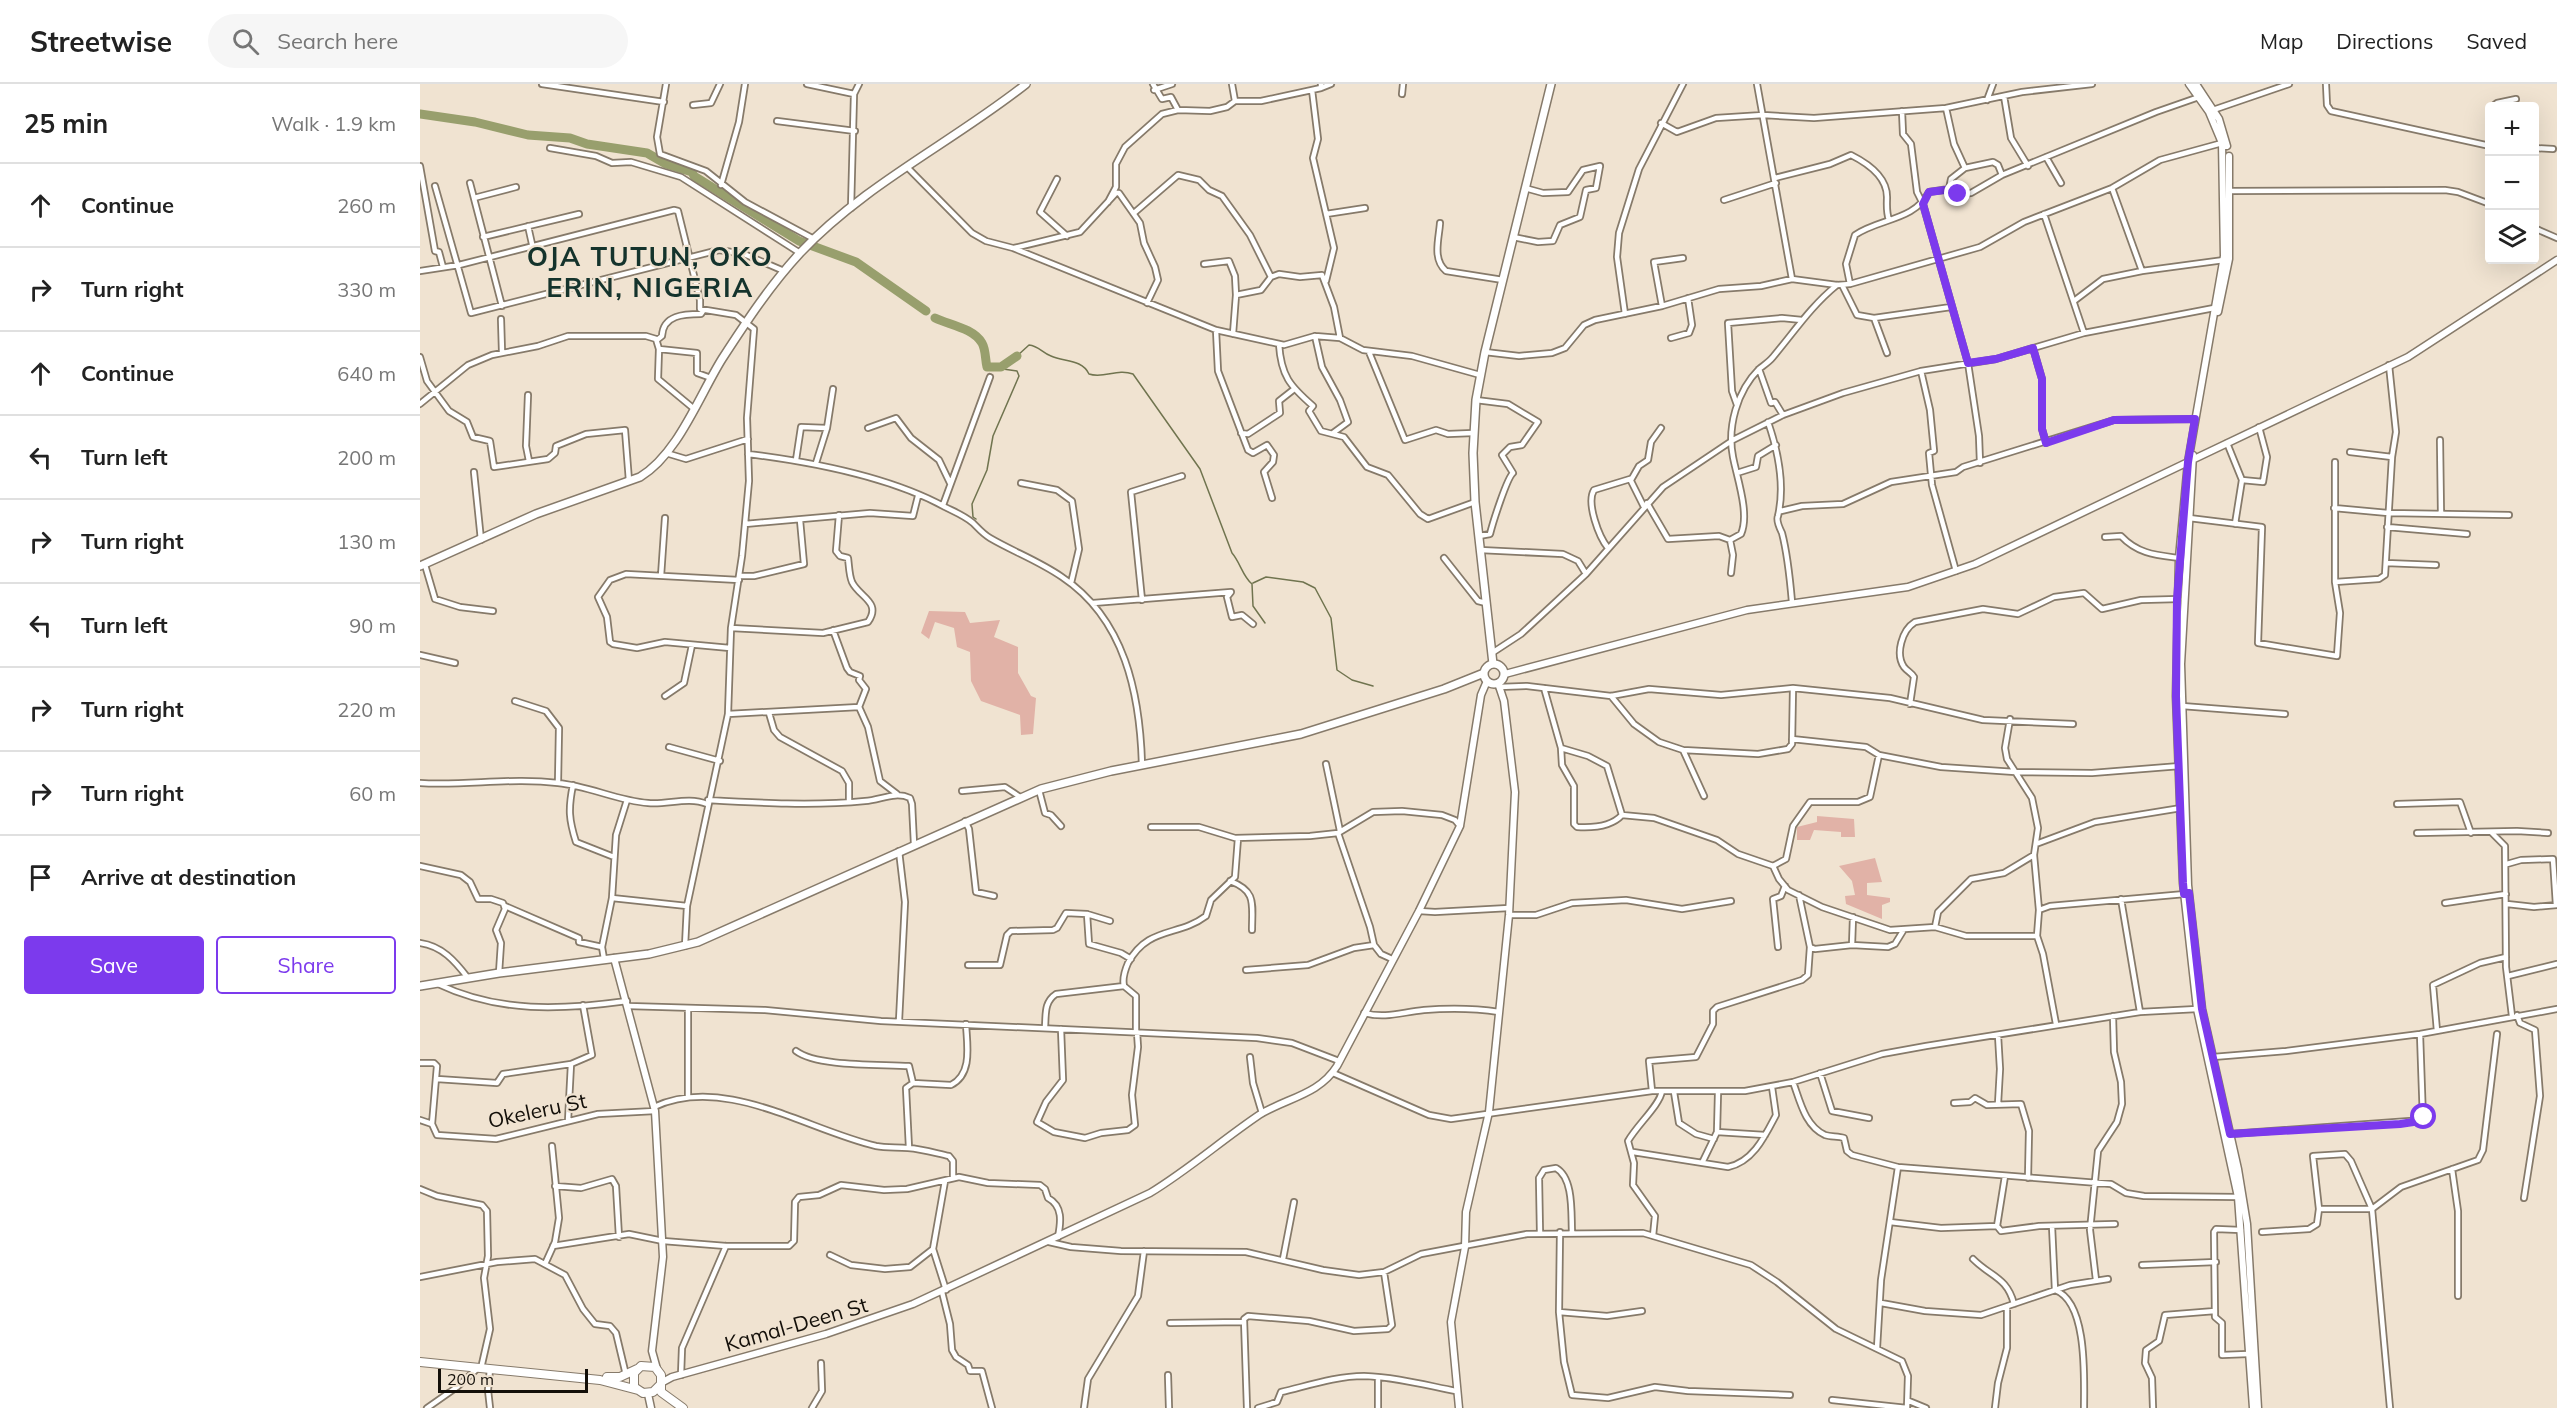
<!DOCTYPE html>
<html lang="en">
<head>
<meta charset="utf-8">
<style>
  body { margin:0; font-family:Mulish,sans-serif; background:#f6f6f6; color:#222 }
  .controls { position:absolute; right:18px; top:18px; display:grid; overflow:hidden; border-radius:6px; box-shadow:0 6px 24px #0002 }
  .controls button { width:54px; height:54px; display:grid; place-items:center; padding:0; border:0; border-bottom:2px solid #e0e0e0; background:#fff; color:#222; font:30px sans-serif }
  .scale { position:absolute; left:18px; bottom:15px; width:150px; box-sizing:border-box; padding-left:6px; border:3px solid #130f09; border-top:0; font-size:16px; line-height:21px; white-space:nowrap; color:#130f09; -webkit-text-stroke:4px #f0e3d1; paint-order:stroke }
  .stop { position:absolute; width:18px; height:18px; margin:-14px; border:4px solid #7c3aed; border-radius:50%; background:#fff }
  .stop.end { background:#7c3aed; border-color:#fff; box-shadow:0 2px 6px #0008 }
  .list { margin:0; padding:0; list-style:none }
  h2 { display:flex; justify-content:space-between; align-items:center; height:78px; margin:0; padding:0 24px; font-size:26px }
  h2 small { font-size:20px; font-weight:400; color:#767676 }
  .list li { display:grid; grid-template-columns:39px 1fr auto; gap:18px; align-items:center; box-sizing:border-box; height:84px; padding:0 24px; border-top:2px solid #e0e0e0 }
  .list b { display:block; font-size:22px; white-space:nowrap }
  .list em { font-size:20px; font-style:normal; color:#767676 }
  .actions { display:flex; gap:12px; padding:18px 24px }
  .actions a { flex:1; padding:14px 0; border:2px solid #7c3aed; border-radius:6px; text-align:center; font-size:21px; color:#7c3aed }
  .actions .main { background:#7c3aed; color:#fff }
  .icon { flex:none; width:33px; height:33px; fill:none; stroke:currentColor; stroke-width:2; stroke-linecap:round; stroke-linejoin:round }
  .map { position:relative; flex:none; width:2137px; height:1324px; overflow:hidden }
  header { display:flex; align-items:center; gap:36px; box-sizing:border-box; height:84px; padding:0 30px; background:#fff; border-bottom:2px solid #e0e0e0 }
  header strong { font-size:28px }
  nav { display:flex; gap:33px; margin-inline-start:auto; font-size:21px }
  .search { width:420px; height:54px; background:#f6f6f6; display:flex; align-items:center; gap:15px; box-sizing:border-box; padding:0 21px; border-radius:33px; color:#767676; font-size:22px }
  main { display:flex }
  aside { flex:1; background:#fff }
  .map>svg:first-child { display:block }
</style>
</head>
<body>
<header>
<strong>Streetwise</strong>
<div class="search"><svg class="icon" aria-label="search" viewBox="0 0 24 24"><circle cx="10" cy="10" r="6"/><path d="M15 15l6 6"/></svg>Search here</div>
<nav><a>Map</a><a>Directions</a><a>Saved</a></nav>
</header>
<main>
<aside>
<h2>25 min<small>Walk · 1.9 km</small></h2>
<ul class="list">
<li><svg class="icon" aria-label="ahead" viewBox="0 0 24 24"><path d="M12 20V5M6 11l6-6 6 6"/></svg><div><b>Continue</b></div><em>260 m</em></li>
<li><svg class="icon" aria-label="right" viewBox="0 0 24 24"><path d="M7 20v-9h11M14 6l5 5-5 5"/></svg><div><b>Turn right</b></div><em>330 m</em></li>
<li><svg class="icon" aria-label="ahead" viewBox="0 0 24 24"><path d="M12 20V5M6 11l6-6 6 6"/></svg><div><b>Continue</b></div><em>640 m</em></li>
<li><svg class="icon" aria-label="left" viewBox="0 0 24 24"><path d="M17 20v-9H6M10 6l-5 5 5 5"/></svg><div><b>Turn left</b></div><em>200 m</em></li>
<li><svg class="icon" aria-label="right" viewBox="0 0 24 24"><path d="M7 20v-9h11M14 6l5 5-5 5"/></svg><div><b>Turn right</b></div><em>130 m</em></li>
<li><svg class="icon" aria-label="left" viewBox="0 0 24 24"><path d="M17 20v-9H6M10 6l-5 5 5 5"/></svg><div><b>Turn left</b></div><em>90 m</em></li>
<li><svg class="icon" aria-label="right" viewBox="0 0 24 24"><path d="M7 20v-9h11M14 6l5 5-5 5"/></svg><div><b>Turn right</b></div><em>220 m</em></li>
<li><svg class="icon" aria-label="right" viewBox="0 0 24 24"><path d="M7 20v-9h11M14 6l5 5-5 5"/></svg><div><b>Turn right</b></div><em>60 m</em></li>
<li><svg class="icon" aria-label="arrive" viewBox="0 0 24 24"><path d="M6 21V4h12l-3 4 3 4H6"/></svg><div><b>Arrive at destination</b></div></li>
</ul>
<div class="actions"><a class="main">Save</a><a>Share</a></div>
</aside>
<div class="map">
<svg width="2137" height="1324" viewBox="0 0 2137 1324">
  <rect width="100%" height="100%" fill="#f0e3d1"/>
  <path fill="#e1b2a7" d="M509,527L545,528L550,539L580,536L574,553L598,563V589L611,612L616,614L613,650L601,651L600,631L561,617L551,597L550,568L537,563L534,544L515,538L509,555L501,549Z
    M1397,732L1434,735L1435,753H1421V748L1394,746L1390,756H1377V743L1397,738Z
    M1455,774L1462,798L1447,799V811L1470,814V818L1462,821V835L1426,820L1425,812L1435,811L1432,797L1419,782Z"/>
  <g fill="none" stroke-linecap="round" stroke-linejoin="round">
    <path stroke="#70744f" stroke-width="1.5" d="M597,272L609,261C619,262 622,269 631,272C644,278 662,275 669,290C684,295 697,284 713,290L780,385L812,469C820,478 823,493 832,500L833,522L845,539
      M556,435L553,433L552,420L567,386L573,352L599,292L597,287L576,284
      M833,499L846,493L883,498L895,504L911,534L917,586L932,596L953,602"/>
    <path stroke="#989f6d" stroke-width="9" d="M0,30L55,38L108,51L150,54L167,60L227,69L246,80L272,88L274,92L379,157L436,178L506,227
      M515,234C530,241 553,244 562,259C566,266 565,275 567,283H581L597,272"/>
    <defs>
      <path id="street" d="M122,0L244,18
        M246,0L237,53L240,70L286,87L325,118L394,155
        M387,0L434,10
        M733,0L742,15L751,13L758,26
        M812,0L815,17
        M1337,0L1372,195
        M1906,0L1907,21L1911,27L2070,62
        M901,4L911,0
        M734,6L752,0
        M892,6L898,55L893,74L914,164L906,197
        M982,10L983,0
        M1584,12L1591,54L1608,82
        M1567,16L1573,0
        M273,21L291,19L300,0
        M2073,22L2077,19L2096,15
        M1526,24L1534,60L1545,84
        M1793,26L1869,0
        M1482,27L1483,50L1491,60L1497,108L1503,120L1548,279L1559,352L1560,379
        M2070,27V44
        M357,37L435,47
        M1241,39L1257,48L1296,34L1343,31L1394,34L1526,24L1602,8L1672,0
        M130,64L176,72L192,79L211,78L261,93L380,169
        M2114,64L2133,65
        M1626,73L1641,99
        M0,82L15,167L19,168L23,183
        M487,83L552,149L566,157L593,164L796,246L864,261L895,252L920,254L943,266L992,272L1060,291
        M1355,94L1410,80L1431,71C1447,79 1467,93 1467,113C1467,121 1466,127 1469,136
        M637,95L620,128L647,152
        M50,99L82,222
        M301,101L319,38L325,0
        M15,102L51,229L299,166L324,170L364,187
        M1105,104L1123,109L1148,108L1163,86L1180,82
        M1692,104L1722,187L1804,176
        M1529,105H1533L1534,111L1551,109L1582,91
        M1810,107L2025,106L2038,108L2070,120
        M54,114L96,103
        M1304,116L1356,99
        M688,118L696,103V80L705,63L742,30L758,26L790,27L807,23L815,17H841L901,4V0
        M431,124L434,10L439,0
        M714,129L758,91L779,96L789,106L802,112L830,151L851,193
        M906,130L945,124
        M1624,130L1664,249
        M1020,139C1019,155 1012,175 1026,187L1083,196
        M108,142L112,160
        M2114,144L2137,154
        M63,153L159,130
        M1093,153L1118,158L1133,157L1140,141L1160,133L1166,106L1176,104L1180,82
        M594,164L660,148L696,109H699L720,139L724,159L735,183L738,196L727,219
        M784,180L809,177L815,192L816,211
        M0,187L39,181L254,126L258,127L280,216V225L316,231L334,245L327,334L329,397L322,472L311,544L308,630L267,822L265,862
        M1430,200L1426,180L1435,151C1460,134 1494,137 1509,108L1529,105L1531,95L1545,84L1573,78L1578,81L1582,91L1736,28L1779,13
        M1422,201L1437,231L1454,234L1467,269
        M1654,217L1683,195L1722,187
        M1242,222L1234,178L1263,174
        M1205,230L1197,173L1199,149L1219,85L1263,0
        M1454,234L1531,223
        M81,235L82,268
        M796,246L798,287L828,366L833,369L847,361L854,371L853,378L844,388L852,414
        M813,250L816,211L841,206L851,193L859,190L880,193L902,191L914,223L920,254
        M895,252L902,283L920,316L928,338L913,349
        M1251,254L1269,249L1272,241L1268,214
        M237,256L242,252C243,231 264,230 281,230L283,227
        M859,260C861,292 870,302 893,322L889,327L901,347L924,353L947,383L968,391L1000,430L1008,435L1055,418
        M1613,264L1622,295V345L1626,359
        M239,265L277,269V289L291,294
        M949,268L985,356L1016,346L1028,350L1053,349
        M1065,268L1099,272L1132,269L1145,264L1164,241L1175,236L1242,222L1299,205L1341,202L1372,195L1417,201L1430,200L1560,163L1604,138L1692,104L1740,76L1802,59
        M0,273L7,297L29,327L47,338L53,353L70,357L74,383L128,375L135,369L136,362L166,350L205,346L209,397
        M1339,285L1351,319L1355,318L1363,331
        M1501,287L1510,326L1514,367L1509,369L1512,401L1536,487
        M108,311L106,362L109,377
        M1056,316L1088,320L1118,338L1102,361L1090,363L1082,371L1093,389C1087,394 1073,438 1070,450L1059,452
        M0,320L48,281L72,271L118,262L148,252H226L236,255L239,265L238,295L273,324
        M1317,321L1312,307L1308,239L1362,234L1382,236
        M1348,338C1358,367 1365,402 1358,432C1356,436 1360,445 1362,449C1368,472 1370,495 1372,518
        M448,344L476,334L491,354L519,376L530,399
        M821,349L828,350L860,329L859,317L873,306
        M2020,356L2021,430
        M1807,359L1822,396L1815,440
        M1930,368L1972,373
        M246,369L266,375L328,355
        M328,370C392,378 468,392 525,423C535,428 545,432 553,439C558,444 563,450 570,454C594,468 619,477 642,493C705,535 720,610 722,681
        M376,376L381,343L407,344
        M396,379L407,344L413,305
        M54,388L61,456
        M1317,389L1336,383L1338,372L1356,361
        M1211,396L1219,382L1228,376L1231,358L1241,344
        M1822,396L1843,398L1847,373L1839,343
        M601,399L637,406L652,417L659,465L651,499
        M1227,419L1248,455L1299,452L1310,456L1321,450C1330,430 1317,394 1313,373C1307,343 1317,307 1339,285C1344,281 1349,278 1353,273C1374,248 1391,222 1417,201
        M523,421L570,293
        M1914,424L1968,429L2089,431
        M1361,427L1382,422L1423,420L1471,398L1536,388L1543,383L1694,336L1775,335
        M1769,434L1842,443L1838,559L1917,572L1920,529L1915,498V378
        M325,440L450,429L493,432L498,412
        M1967,443L2047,450
        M1685,453L1701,452C1718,470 1736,471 1759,474
        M1310,456L1313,471L1311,489
        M1188,464C1179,453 1166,419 1174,406L1210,395L1224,423
        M1060,466L1143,470L1158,477L1166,490
        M1024,474L1058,517L1066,519
        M1966,479L2016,481
        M5,481L15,515L40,523L73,527
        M241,492L245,434
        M320,492H334L384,480L380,436
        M1915,498L1959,495L1965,491L1972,373L1976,348L1969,281
        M722,516L711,408L762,392
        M673,519L811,508L807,513L812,533L822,531L833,540
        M311,544L403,549L448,538C462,518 439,513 432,498C429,491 429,481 428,474L420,472L416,467L419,431
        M413,546L427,584L430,588L440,592L439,596L446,605L439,623L448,643L460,697L477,710
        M310,564L245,558L217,564L193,560L190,558L187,533L178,513L190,496L206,490L319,496
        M1072,569L1101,550L1166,490L1243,403L1313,356L1363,331L1423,309L1501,287L1576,275L1664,249L1794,224
        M0,571L35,579
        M1079,603L1107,602L1191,612L1229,605L1301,611L1373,604L1470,614L1563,636L1653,640
        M1124,604L1141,664L1168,672L1187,682L1202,731L1234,734L1297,756L1318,770L1353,782L1359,795L1368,806L1402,823L1470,846L1515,843L1546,852H1617L1619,826L1630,822L1765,810
        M245,612L264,599L272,561
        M1191,612L1214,640L1239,658L1263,666L1284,712
        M95,617L126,627L139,644L138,699
        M1490,620L1494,593C1492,589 1487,587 1484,583C1475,570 1482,546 1495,538L1563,525L1598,530L1634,513L1664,509L1682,525L1721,516L1759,515
        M1762,622L1865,630
        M349,629L354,646L360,653L422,687L429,699V718
        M308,630L439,623
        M1590,635L1585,664L1587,675L1612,714L1618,744L1614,771L1619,826
        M1372,655L1446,663L1459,671L1521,683L1595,688L1672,689L1760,682
        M249,663L300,677
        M1141,664L1142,681L1154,702V740L1157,743C1173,744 1191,743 1202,731
        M1263,666L1338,670L1368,665L1372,660L1373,604
        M906,680L920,747
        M0,699C46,702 92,693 138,699C169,702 198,717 228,719C248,721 268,712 287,720
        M153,701C148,725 149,736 156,758L194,773
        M619,706L625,729L631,731L641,742
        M542,707L585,703L600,713
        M207,716L196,751L192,814L267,822
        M288,716C340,719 394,722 445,717C461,716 475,707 490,714L492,720L494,760
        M1977,720L2040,718L2051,749
        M545,737L549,745L556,808L574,812
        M731,743H779L815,754L890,752L918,749L953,728L982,727L1022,731L1035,736L1040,742
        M2071,748L2085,762L2086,883L2092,932
        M918,749L950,843L954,861L961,870L972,875
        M1997,749L2097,747L2128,749
        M1616,760L1675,738L1761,724
        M2087,780L2101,776L2133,775L2136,821
        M0,782L41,791L50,798L58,815H71L83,819L85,825L76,846L81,859L79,889
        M1353,782L1366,775L1373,742L1390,718H1438L1450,713L1459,671
        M810,797C837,807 832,820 832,846
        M1701,815L1720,928
        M2025,819L2086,810
        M2087,820L2114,823L2137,821
        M85,822L159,854V858L182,863L184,875
        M999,827L1015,828L1089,824
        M667,830L669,860L701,869L711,875
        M1089,831H1116L1152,819L1206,816L1262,825L1311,817
        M1515,843L1518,828L1551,795L1584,789L1614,771
        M1617,852L1623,870L1636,940
        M0,859C22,862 35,877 48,894
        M1432,861L1433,833
        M182,863L192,814
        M1358,863L1353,815L1361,812L1365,802
        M1390,863L1395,865L1432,861L1468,863L1475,860L1483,847
        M548,881H580L587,851L591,847L633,846L637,844L646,829L667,830L690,837
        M826,886L888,881L934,864L954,861
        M2088,892L2137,880
        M18,900C79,929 141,926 207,917
        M704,902C702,894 705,886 708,879C728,842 758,853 786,832L791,816L815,793L818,754
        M208,922L345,926L461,937L837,954L872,959L919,977
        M944,929C966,935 982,928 1004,926C1029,924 1053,924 1079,928
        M2097,931L2100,939L2115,946L2120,1012L2104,1114
        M479,937L485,818L479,767
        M625,943C626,930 624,918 636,910L704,902L716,912V947
        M641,945L643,996L626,1018L617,1038L634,1048L665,1054L681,1049L708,1046L715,1041L712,1011L718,963L717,948
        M2017,947L2013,901L2060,879L2086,873
        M376,967C397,983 461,980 489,982L493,999
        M830,973L833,999L842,1029
        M1793,973L1866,967L2000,950L2137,925
        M0,979H14L17,982L12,1040L17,1051L76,1055L178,1030L235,1027
        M913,989L1009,1031L1031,1035L1232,1007H1325L1373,998L1462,970L1506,962L1720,928L1777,925
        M1400,989L1412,1027L1449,1034
        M17,995L77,999L83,990L151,980
        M1373,998C1380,1017 1385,1042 1405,1051C1411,1053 1418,1052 1424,1054L1427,1067L1432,1071L1478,1083L1691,1100L1706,1109L1724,1112L1818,1113
        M1232,1007L1229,977L1276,973L1293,940V927L1297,923L1382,896L1388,891L1390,863L1379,811
        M1254,1008L1259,1039L1276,1050L1294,1055
        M268,1012V924
        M1534,1019L1550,1018L1555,1014L1567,1021L1601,1020L1609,1047L1608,1094
        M1578,1020L1580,985L1578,951
        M234,1023C305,990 387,1046 456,1062C466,1064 477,1063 488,1064C502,1065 515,1069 529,1072L533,1077V1094
        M0,1036L12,1040
        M148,1037L151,980L172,971L163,921
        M1297,1048L1345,1051
        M1810,1050L2003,1036L2000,950
        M489,1064L486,1004L493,999L531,1001C553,990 547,961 546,940
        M1213,1068L1308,1083C1333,1078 1345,1052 1356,1031L1352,1003
        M1283,1077L1297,1048L1298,1009
        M2032,1085L2038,1127V1212
        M1585,1092L1577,1142L1581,1147L1619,1142L1695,1140
        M135,1102L161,1104L192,1095L196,1102L199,1153
        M0,1105L17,1112L62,1121L67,1127L68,1172L64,1194L70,1245L62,1280
        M1899,1125L1893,1072L1925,1070L1931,1077L1952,1125L1970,1324
        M1470,1138L1521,1144L1577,1142
        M1632,1142L1635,1206C1668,1218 1664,1295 1664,1324
        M1821,1146L1796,1145L1794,1148L1795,1233L1802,1239V1271L1828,1270
        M1140,1148L1139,1228L1144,1278L1152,1311L1188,1314L1235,1303L1268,1307L1370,1311
        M1842,1148L1889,1145L1897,1140L1899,1125H1952L1981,1103L2058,1076L2063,1066L2077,950
        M1120,1149L1119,1094L1124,1086L1136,1084C1154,1094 1151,1130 1152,1148
        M1233,1152L1235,1132L1213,1101L1214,1079L1208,1057C1217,1041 1240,1021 1242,1007
        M629,1158L651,1163L701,1167L826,1168L903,1186L939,1191L964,1188L1001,1170L1107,1150L1223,1149L1331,1181L1357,1198L1416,1245L1482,1277L1488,1292L1487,1324L1412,1316
        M133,1162L209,1150L243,1157L306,1162H369L374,1157L375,1118L379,1113L399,1111L421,1101L464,1106L487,1105L539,1093L568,1099L620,1101L625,1105L628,1114C643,1122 641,1138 638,1153
        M513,1165L526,1206
        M410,1171L431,1181L465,1185L490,1183L513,1165L525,1097
        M863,1175L874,1118
        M1553,1175C1571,1193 1587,1193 1594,1220
        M125,1180L135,1158L139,1134L132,1062
        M1722,1181L1796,1178
        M0,1193L77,1178L115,1175L145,1191L163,1225L175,1240L190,1242L196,1249L206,1291
        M1676,1196L1670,1146L1678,1067L1697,1038L1702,1020L1701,998L1694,968L1693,932
        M522,1208L530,1240L532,1266L536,1273L548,1281L550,1287H562L572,1324
        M1461,1219L1505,1227L1561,1231L1650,1201L1688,1195
        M1139,1228L1187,1232L1222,1227
        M750,1239L823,1238
        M1457,1264L1461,1196L1478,1083
        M261,1291L262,1264L306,1162
        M748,1291L749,1324
        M1489,1317L1506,1324
        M7,1324L37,1303L59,1283
        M70,1324L68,1306L70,1285
        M392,1324L402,1307L401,1279
        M664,1324L668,1295L718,1212L724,1167
        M827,1324L824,1235L828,1232L889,1237L934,1247L968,1245L972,1241L964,1188
        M838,1324L857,1318L861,1308C887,1302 916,1292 944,1292C975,1293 1005,1301 1036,1307
        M958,1324V1295
        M1575,1324L1578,1299L1587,1264V1224
        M1733,1324L1732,1294L1725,1279L1726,1266L1739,1257L1745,1231L1795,1227"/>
      <path id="secondary" d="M1769,0L1789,28L1802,59L1804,172L1768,378L1759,474L1756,612L1763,799L1777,925L1818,1113L1833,1324
        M1776,0L1799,35L1807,62
        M1798,228L1809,175V72
        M1773,371L1761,580L1768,801L1782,925L1818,1085L1827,1140L1838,1324
        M1772,376L1988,273L2137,176
        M1085,590L1327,526L1488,503L1555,480L1768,378
        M194,874L235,1027L243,1173L232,1267L237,1285
        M241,1299L252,1293L406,1250L493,1220L730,1109C768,1086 802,1056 839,1031C866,1014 899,1011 917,982L999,827L1040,742L1061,611L1067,597
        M228,1310L231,1324
        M1039,1324L1031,1238L1045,1163L1046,1128L1069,1028L1089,831L1095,708L1084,617L1078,599"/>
      <path id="primary" d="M0,482L116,430L220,393C258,370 279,312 302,275C326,238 351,200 380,169C445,100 533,58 606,0
        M1073,580L1055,418L1053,369L1056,316L1065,268L1131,0
        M1064 590a10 10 0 1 1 20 0a10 10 0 1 1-20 0Z
        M0,902L79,889L229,870L278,858L621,705L691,687L881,650L1024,605L1064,589"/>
      <path id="highway" d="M0,1278L180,1296L218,1306
        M187,1293H200L217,1285
        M240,1301L233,1308L223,1309L214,1303V1289L221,1282L235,1283L241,1291V1308L263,1324"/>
    </defs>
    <use href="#street" stroke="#867a6a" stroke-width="8"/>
    <use href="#secondary" stroke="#867a6a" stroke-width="9"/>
    <use href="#primary" stroke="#867a6a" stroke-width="10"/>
    <use href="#highway" stroke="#867a6a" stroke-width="10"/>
    <use href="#street" stroke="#fff" stroke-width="4.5"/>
    <use href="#secondary" stroke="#fff" stroke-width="6"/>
    <use href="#primary" stroke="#fff" stroke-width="7"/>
    <use href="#highway" stroke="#fff" stroke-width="8"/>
  </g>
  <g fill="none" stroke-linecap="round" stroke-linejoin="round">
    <path stroke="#7c3aed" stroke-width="8" d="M1538,110L1534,111L1533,105L1509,108L1503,120L1548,279L1576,275L1613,264L1622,295V345L1626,359L1694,336L1775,335L1768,378L1757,515L1756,612L1763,799L1764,810L1769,809L1782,925L1810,1050L1980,1040L2000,1037L2004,1033"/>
  </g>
  <g text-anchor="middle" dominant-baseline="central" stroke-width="4.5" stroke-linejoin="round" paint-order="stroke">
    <g font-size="21" fill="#130f09" stroke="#f0e3d1">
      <text transform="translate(117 1026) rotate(-12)">Okeleru St</text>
      <text transform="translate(376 1240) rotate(-16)">Kamal-Deen St</text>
    </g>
    <g font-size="27" font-weight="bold" letter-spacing="1.5" fill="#14332c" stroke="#f0e3d1">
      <text x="230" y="172">OJA TUTUN, OKO<tspan x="230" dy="31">ERIN, NIGERIA</tspan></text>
    </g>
  </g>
</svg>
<div class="controls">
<button>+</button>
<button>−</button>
<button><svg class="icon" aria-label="layers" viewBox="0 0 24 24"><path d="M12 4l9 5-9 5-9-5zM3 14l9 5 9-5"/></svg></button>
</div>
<div class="scale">200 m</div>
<div class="stop" style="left:2004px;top:1033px"></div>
<div class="stop end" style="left:1538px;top:110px"></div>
</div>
</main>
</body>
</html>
